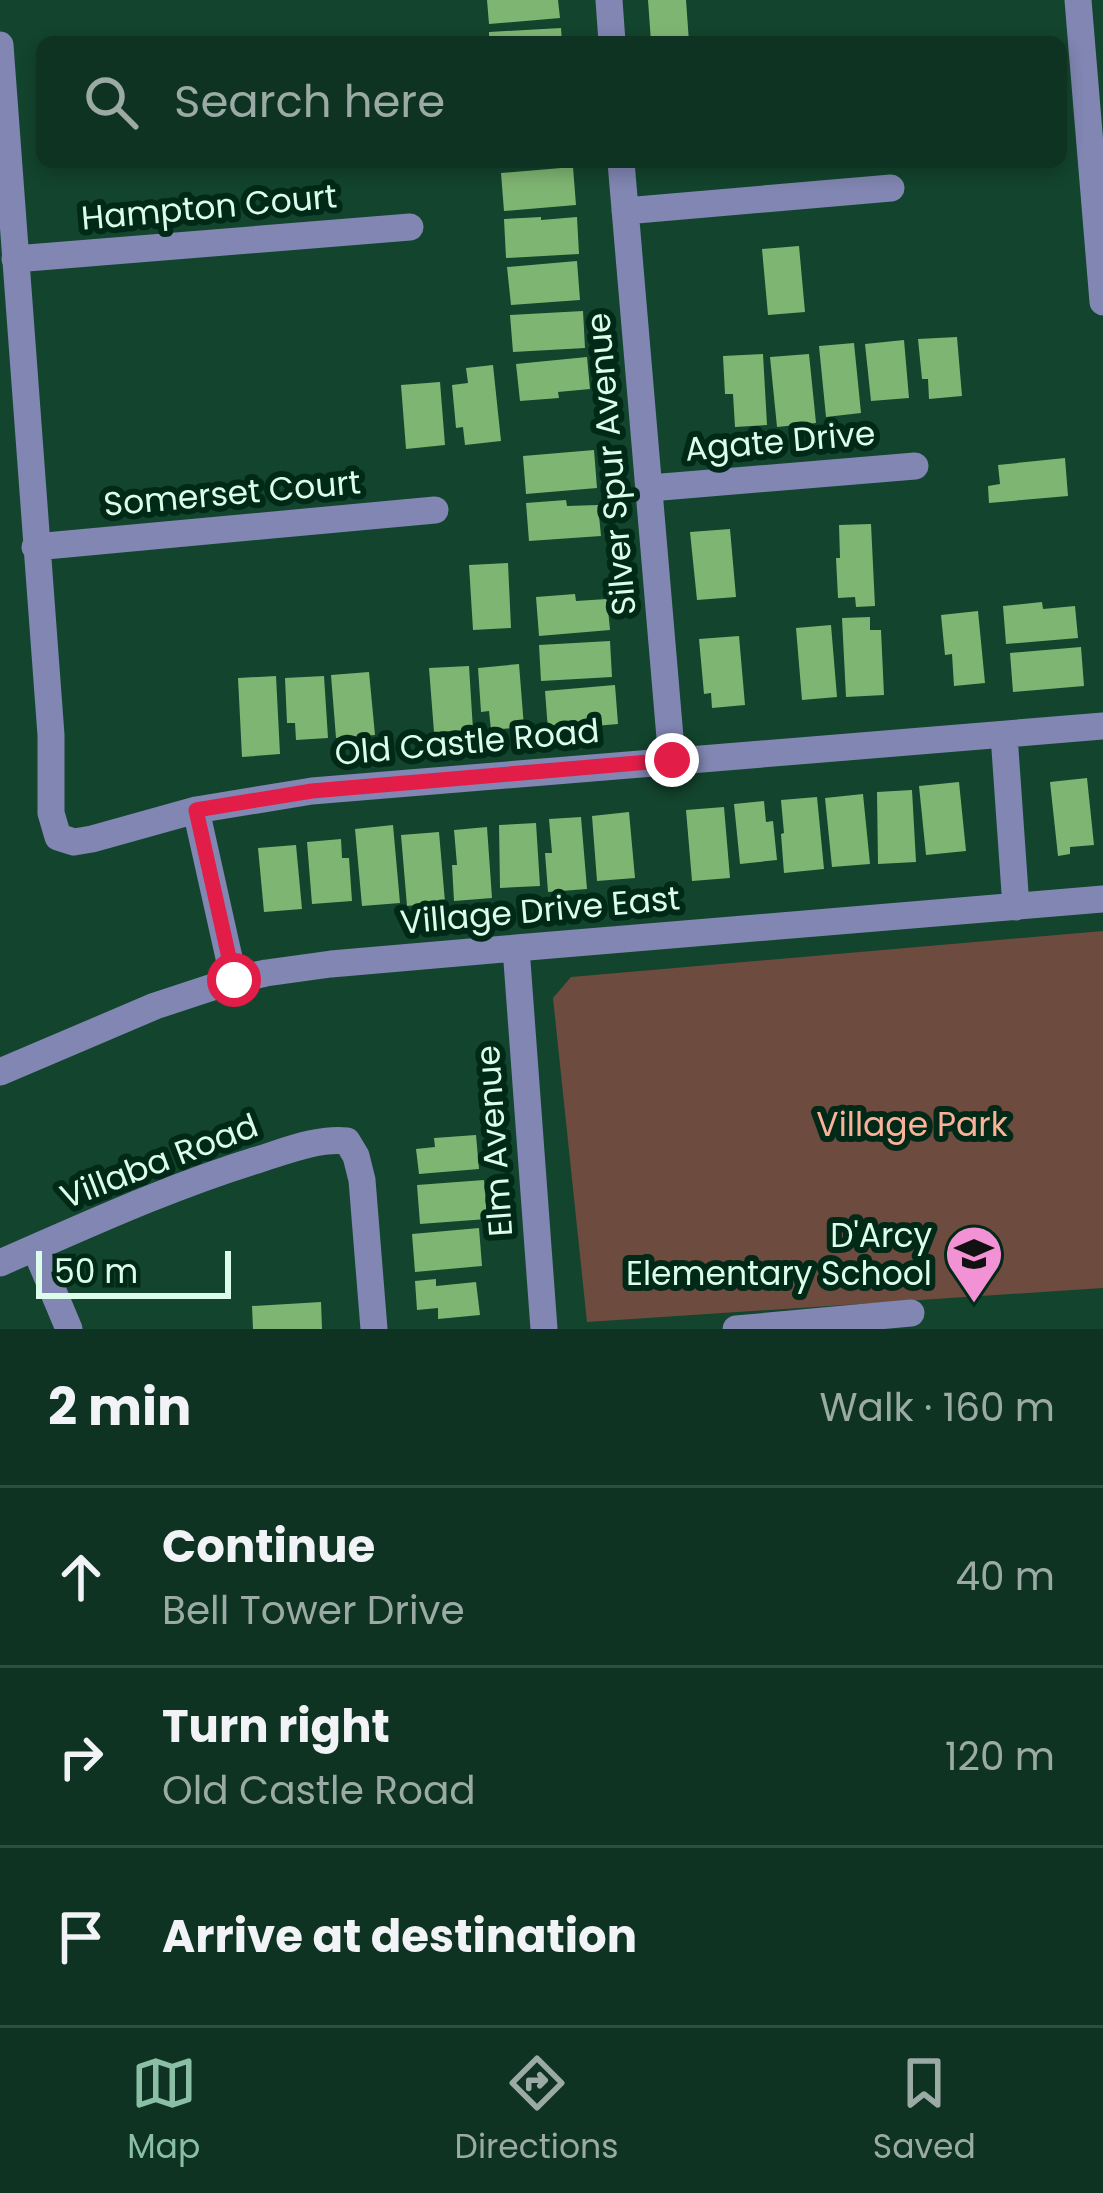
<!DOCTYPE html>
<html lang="en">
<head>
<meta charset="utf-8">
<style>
  body { margin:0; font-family:Poppins,sans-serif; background:#1c3f2f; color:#f1f3f6 }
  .scale { position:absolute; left:36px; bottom:30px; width:195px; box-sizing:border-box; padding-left:12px; border:6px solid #dbfde9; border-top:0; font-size:33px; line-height:42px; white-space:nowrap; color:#dbfde9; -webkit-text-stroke:9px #012917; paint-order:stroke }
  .stop { position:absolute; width:36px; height:36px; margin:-27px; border:9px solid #e11d48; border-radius:50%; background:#fff }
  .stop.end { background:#e11d48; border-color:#fff; box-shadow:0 3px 12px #0008 }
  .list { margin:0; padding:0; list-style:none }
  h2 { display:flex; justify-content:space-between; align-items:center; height:156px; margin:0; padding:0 48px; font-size:51px }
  h2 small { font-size:39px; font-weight:400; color:#9baaa5 }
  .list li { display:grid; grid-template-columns:78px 1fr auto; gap:36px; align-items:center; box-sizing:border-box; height:180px; padding:0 48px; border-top:3px solid #2e4e40 }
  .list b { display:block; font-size:45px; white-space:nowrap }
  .list p { margin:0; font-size:39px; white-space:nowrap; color:#9baaa5 }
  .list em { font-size:39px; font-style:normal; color:#9baaa5 }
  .icon { flex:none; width:66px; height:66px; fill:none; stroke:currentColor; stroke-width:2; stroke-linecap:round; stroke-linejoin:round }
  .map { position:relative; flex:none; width:1103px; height:1329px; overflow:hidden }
  .search { position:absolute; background:#0e3322; box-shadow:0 6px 18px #0003; left:36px; right:36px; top:36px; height:132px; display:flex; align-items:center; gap:30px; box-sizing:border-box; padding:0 42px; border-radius:18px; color:#9baaa5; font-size:45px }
  .sheet { height:696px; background:#0e3322 }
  nav { display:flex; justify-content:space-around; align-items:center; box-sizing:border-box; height:168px; border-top:3px solid #2e4e40; background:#0e3322; font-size:33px; color:#9baaa5 }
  nav a { display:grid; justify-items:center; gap:6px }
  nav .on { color:#8abfa5 }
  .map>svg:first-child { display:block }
</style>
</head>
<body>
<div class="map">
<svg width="1103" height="1329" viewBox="0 0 1103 1329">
  <rect width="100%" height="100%" fill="#13442d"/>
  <path fill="#6e4b3f" d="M1103,931V1288L587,1322L553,998L571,977Z"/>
  <path fill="#7fb572" d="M487,0H558L560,18L489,24Z
    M648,0H686L689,42H651Z
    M561,28L562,42H489V32Z
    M573,167L576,205L504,211L501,173Z
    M541,217V220L577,217L579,254L506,258L504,219Z
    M799,246L805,312L768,315L762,249Z
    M577,261L580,300L511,305L507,267Z
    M583,311L585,348L513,352L510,315Z
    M957,337L962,396L929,399L928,379H922L918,339Z
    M904,340L909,398L871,401L865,344Z
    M854,343L861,413L826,417L819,346Z
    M763,354L767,425L735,427L733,394H725L723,356Z
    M809,354L816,423L777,427L770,357Z
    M587,357L590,389L558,392L559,398L520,401L516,364Z
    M493,365L501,441L465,445L463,427L456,428L452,385L468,383L466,368Z
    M440,382L445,445L406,449L401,385Z
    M594,450L597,488L526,494L523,456Z
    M1065,458L1068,496L989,503L988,486L1000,484L998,465Z
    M566,500L567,506L598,505L601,536L529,541L526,503Z
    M871,524L875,606L856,607L855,597L838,598L836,558H840L839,525Z
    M730,529L736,597L697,600L690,532Z
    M508,563L511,628L473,630L469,565Z
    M575,594L576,601L607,599L610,630L539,636L536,597Z
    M1042,602L1043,609L1075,606L1078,638L1006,644L1003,606Z
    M978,611L985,683L954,686L952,654L945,655L941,615Z
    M870,617V630H881L884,695L846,697L842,618Z
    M831,625L837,697L802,700L796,628Z
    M739,636L745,705L712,708L711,693L704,694L699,639Z
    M610,641L612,677L541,681L539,645Z
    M1081,647L1084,686L1013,692L1010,653Z
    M519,664L524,727L491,730L489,711L481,712L478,668Z
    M469,666L473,730L434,732L429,668Z
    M369,672L375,735L336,738L331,675Z
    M276,676L280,754L242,757L238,678Z
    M324,676L328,738L296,740L295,723H287L285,678Z
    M615,685L618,724L548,730L545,691Z
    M1087,778L1094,845L1070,847V854L1058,856L1050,782Z
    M959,782L966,851L926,855L919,786Z
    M912,790L916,862L878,864L877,792Z
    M863,794L870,864L832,867L825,798Z
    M817,797L824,869L784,873L781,834L784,833L781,800Z
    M764,801L766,822L773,821L777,860L740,864L734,804Z
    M724,807L730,878L692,881L686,810Z
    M629,812L635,878L597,881L592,816Z
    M581,817L587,889L548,892L545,853H552L549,819Z
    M536,823L540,886L500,888L499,825Z
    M393,825L400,903L362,906L355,829Z
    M487,827L492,898L454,901L452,865H457L454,830Z
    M439,832L445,902L407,906L401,835Z
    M341,839L342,858H349L352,901L312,904L307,842Z
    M296,845L302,909L264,912L258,848Z
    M476,1135L479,1169L419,1174L416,1149L435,1147L434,1138Z
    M484,1180L487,1219L420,1224L417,1185Z
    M479,1228L482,1266L415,1272L412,1234Z
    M436,1279V1286L476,1282L480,1315L438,1319V1308L417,1310L415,1281Z
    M321,1302L322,1329H253L252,1306Z"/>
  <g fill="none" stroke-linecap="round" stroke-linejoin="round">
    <path stroke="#8186b2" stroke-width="27" d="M609,0L612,42
      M1078,0L1103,302
      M0,45L51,735V813L58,837L74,842L92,839L196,810L312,791L1103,726
      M621,162L672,761
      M625,211L891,188
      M15,259L410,227
      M650,488L915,466
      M35,547L435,510
      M1004,735L1016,907
      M196,810L234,980
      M516,948L544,1329
      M0,1072L155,1006L234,980L266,973L331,964L516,948L1103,899
      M35,1248L69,1329
      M0,1263C85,1226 169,1187 257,1160C286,1151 317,1138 347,1141L356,1156L362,1180L374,1329
      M736,1329L911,1313"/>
  </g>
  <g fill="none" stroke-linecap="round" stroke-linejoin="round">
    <path stroke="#e11d48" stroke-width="15" d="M234,980L196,810L312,791L672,760"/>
  </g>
  <defs>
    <symbol id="school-pin" viewBox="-11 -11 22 30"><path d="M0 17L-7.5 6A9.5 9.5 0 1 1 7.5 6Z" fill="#f391d5" stroke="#012917"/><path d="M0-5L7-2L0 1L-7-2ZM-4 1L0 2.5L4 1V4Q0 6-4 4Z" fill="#111"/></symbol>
  </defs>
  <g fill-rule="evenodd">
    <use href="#school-pin" x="941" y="1221" width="66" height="90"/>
  </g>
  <g text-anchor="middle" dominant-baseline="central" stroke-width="12" stroke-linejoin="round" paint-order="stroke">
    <g font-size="33" fill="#dbfde9" stroke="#012917">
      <text transform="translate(209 207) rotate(-5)">Hampton Court</text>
      <text transform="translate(780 441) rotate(-5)">Agate Drive</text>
      <text transform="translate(611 464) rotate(-95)">Silver Spur Avenue</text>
      <text transform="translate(232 493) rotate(-5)">Somerset Court</text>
      <text transform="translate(467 742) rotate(-5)">Old Castle Road</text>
      <text transform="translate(540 910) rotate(-5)">Village Drive East</text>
      <text transform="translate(494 1141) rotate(-94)">Elm Avenue</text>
      <text transform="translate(159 1161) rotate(-21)">Villaba Road</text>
    </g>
    <g font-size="33" fill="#fcb299" stroke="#012917">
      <text x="912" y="1124">Village Park</text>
    </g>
    <g font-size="33" fill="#dbfde9" stroke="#012917" text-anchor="end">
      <text x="932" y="1235">D'Arcy<tspan x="932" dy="38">Elementary School</tspan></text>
    </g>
  </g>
</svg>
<div class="scale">50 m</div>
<div class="stop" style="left:234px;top:980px"></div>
<div class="stop end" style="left:672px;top:760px"></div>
<div class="search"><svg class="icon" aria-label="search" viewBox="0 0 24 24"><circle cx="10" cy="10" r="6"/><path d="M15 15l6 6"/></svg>Search here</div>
</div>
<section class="sheet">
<h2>2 min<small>Walk · 160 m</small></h2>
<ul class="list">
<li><svg class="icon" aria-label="ahead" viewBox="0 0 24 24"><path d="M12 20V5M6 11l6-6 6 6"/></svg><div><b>Continue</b><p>Bell Tower Drive</p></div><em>40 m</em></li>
<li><svg class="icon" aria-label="right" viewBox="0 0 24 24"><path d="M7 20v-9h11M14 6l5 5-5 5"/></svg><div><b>Turn right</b><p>Old Castle Road</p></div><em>120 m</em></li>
<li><svg class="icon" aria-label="arrive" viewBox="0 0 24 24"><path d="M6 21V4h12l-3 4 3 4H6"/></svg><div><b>Arrive at destination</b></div></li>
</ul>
</section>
<nav>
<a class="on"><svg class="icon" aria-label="map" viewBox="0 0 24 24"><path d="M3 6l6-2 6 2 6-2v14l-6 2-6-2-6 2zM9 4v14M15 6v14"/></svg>Map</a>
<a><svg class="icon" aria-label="directions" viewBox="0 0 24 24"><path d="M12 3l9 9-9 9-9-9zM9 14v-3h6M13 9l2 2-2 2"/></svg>Directions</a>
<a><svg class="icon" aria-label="saved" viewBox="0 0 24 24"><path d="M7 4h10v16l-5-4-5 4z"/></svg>Saved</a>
</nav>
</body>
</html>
